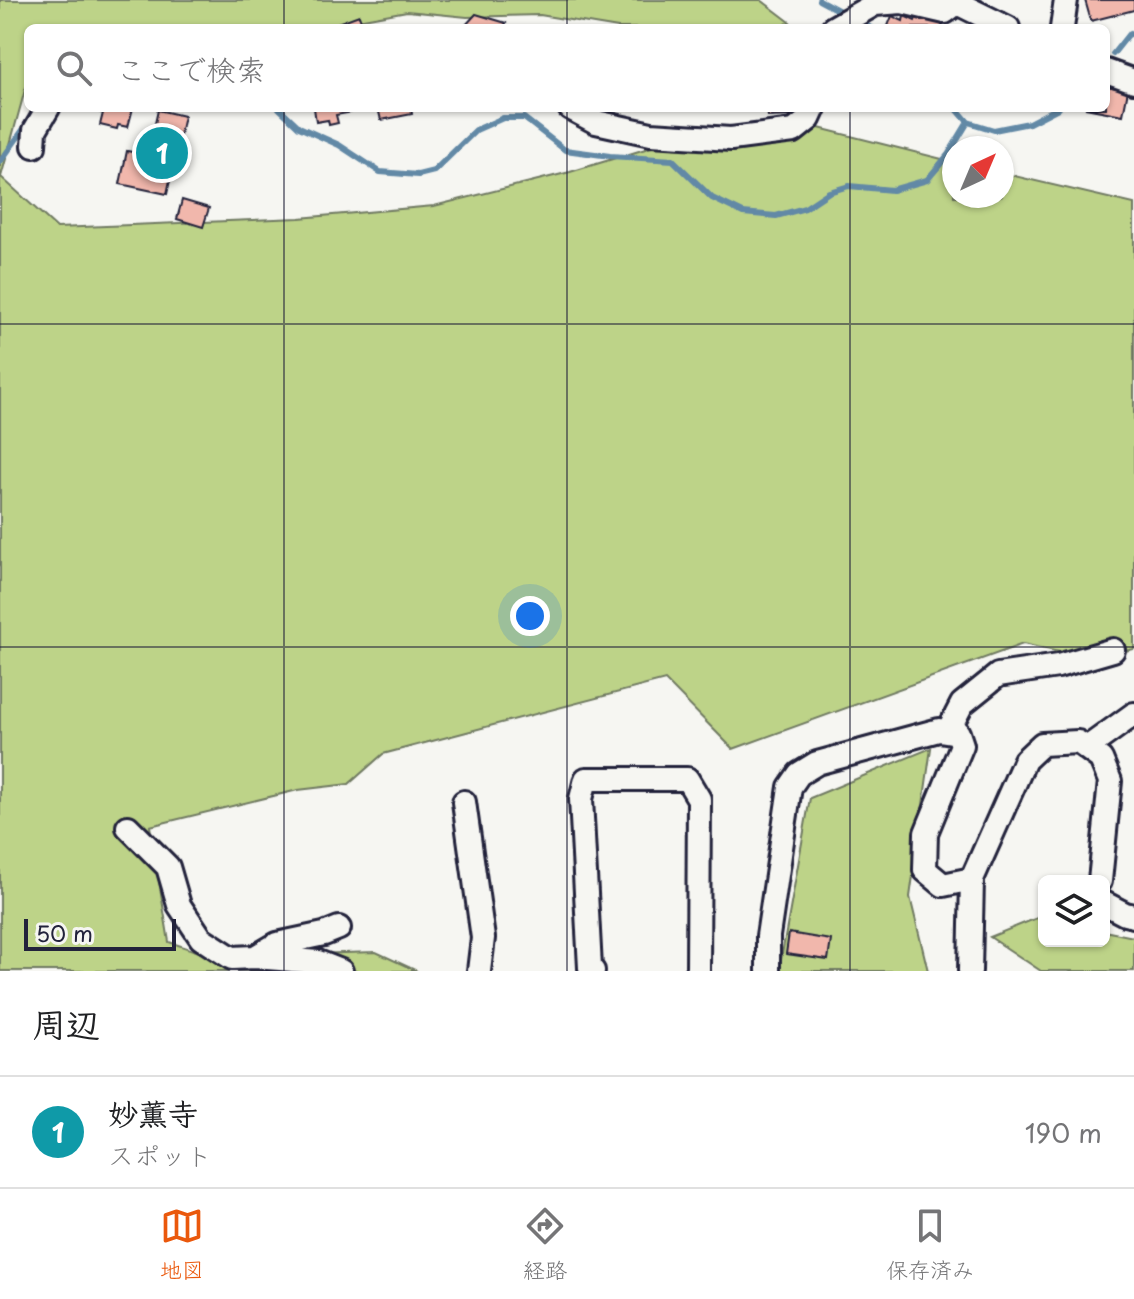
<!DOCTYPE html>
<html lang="ja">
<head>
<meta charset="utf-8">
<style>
  body { margin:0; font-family:"Playpen Sans","Klee One",sans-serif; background:#f6f6f6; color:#202124 }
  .controls { position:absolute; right:24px; bottom:24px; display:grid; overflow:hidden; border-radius:12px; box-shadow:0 2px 6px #0004 }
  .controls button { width:72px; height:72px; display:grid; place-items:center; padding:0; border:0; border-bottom:2px solid #e0e0e0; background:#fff; color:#202124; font:40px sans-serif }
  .compass { position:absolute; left:942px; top:136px; width:72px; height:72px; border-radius:50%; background:#fff; box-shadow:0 2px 6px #0004; rotate:44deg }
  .scale { position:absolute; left:24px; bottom:20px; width:152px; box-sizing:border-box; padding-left:8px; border:4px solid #22223b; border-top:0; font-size:22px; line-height:28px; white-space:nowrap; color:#22223b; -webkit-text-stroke:6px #f6f6f2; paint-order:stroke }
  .you { position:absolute; left:530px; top:616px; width:28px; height:28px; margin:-20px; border:6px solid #fff; border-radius:50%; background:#1a73e8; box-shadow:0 0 0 12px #1a73e833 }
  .badge { display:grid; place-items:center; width:52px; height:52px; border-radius:50%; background:#ea580c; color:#fff; font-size:26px; font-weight:700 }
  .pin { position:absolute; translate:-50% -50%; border:4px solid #fff; box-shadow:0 2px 8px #0006 }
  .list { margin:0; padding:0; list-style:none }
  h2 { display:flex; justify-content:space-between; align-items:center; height:104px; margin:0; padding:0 32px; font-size:34px }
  h2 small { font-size:26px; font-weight:400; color:#757577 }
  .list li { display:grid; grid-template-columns:52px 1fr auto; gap:24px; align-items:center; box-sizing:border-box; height:112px; padding:0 32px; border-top:2px solid #e0e0e0 }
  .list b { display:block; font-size:30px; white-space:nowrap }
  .list p { margin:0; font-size:26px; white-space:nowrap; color:#757577 }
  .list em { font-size:26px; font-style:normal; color:#757577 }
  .icon { flex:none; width:44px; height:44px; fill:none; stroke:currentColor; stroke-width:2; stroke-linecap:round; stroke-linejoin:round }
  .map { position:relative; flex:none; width:1134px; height:971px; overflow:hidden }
  .search { position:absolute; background:#fff; box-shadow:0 2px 6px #0004; left:24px; right:24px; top:24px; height:88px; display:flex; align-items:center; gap:20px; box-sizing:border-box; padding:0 28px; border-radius:12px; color:#757577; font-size:30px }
  .sheet { height:216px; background:#fff }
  nav { display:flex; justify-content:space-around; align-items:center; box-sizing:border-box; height:112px; border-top:2px solid #e0e0e0; background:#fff; font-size:22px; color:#757577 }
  nav a { display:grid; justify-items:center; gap:4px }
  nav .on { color:#ea580c }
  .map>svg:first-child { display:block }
</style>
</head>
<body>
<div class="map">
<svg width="1134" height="971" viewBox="0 0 1134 971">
  <rect width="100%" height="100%" fill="#f6f6f2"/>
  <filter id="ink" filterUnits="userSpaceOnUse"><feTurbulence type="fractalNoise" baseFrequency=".0125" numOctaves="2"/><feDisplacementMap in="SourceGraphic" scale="16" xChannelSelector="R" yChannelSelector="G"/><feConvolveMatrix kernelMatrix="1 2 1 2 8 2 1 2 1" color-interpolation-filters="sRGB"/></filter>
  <g filter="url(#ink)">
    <path fill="#bdd388" stroke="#707a62" stroke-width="2" d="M0,0H761L790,22L778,28H618L540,15L467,17L407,11L314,28H28V79L1,177L57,228L299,218L434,206L570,172L711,129L799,123L954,162V196H1002V173L1134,204V649L1091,659L1023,644L733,749L665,680L383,754L349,784L298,790L150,826L169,942L238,965L277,955L376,952L417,971H0Z
      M931,748L910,897L928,971H779L810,798Z
      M1037,918L1044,919V941H1104V931L1134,937V971H1041L990,937Z"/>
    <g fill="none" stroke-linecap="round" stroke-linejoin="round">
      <path stroke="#6289a6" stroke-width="6" d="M819,0L847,15
        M857,20L871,28
        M1113,54L1128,35L1134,32
        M279,108L299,127L339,145L380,172L418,175L434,171L476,130L503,118H524L565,150L610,156L673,160L712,198L743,213L776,216L805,208L829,192L849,186L892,190L927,180L948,155L968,122L994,130L1029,123L1058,108
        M956,108L968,122
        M0,162L28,123"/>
    </g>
    <path fill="#f1b7ac" stroke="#22223b" stroke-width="2" d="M1085,0H1134V10L1091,21Z
      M476,14L506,23L504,28H463Z
      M359,15L362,23L367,21L370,28H324Z
      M917,15L943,25L942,28H894L888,26L892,16L903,21L904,16L915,21Z
      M1106,86L1128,90L1123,115L1085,108H1106Z
      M91,108H133L128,127L118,125L117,129L100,125L103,113L90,110Z
      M314,108H364V110L336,115L338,123L329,125L328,120L316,122Z
      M378,108H411L412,114L381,120Z
      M767,108H791V116L768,117Z
      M158,110L184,116L167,194L120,184L127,151L148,155Z
      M182,200L209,208L203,227L177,219Z
      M789,933L831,940L828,960L786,954Z"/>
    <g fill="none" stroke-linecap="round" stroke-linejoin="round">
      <defs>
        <path id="minor" d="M946,0L957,3L1008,28
          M833,28L875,4L902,2L945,12L957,3
          M1062,28L1066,0
          M1106,71L1134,81
          M570,108L596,122L651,134L731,139L794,131L809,119L814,108
          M34,146L35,130L48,108
          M948,731L962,704L998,675L1058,666L1113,650
          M1087,748L1134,714
          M464,802L483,938L479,971
          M128,827L168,867L179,905L201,938L232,958L255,957L277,944L324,934L339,928
          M1104,903L1125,914L1134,916
          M255,957L318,962L341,971
          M593,971L590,968L581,799L586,779H687L699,799L698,971
          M768,971V936L790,787L799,774L817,763L939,730L958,733L962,745L926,833L925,870L943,885L972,879
          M970,971L972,879L1025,760L1042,744L1078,742L1101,759L1110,781L1100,881"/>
      </defs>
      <use href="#minor" stroke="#22223b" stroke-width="28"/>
      <use href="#minor" stroke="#f6f6f2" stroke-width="22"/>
    </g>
  </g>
  <path fill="none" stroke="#22223b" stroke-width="2" stroke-opacity="0.55" d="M284,0V28M567,0V28M850,0V28M284,108V971M567,108V971M850,108V971M0,324H1134M0,647H1134"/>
</svg>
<div class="controls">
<button><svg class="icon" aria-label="layers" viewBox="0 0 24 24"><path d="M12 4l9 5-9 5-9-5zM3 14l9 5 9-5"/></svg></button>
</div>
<svg class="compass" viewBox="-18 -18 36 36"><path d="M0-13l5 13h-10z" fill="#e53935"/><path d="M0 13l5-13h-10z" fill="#757577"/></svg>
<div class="scale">50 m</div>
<div class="you"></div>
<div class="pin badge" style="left:162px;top:153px;background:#0f9aa8">1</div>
<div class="search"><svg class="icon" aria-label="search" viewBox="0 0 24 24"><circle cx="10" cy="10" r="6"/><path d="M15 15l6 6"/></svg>ここで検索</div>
</div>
<section class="sheet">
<h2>周辺<small></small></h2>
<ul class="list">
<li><span class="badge" style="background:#0f9aa8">1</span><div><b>妙薫寺</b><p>スポット</p></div><em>190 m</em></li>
</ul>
</section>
<nav>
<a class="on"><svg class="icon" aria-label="map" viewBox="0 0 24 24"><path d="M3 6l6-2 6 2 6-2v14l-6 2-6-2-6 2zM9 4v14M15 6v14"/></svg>地図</a>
<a><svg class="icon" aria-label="directions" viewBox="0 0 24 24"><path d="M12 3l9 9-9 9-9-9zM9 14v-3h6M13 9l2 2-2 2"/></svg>経路</a>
<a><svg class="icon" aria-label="saved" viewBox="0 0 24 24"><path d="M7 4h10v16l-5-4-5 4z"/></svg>保存済み</a>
</nav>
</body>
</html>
